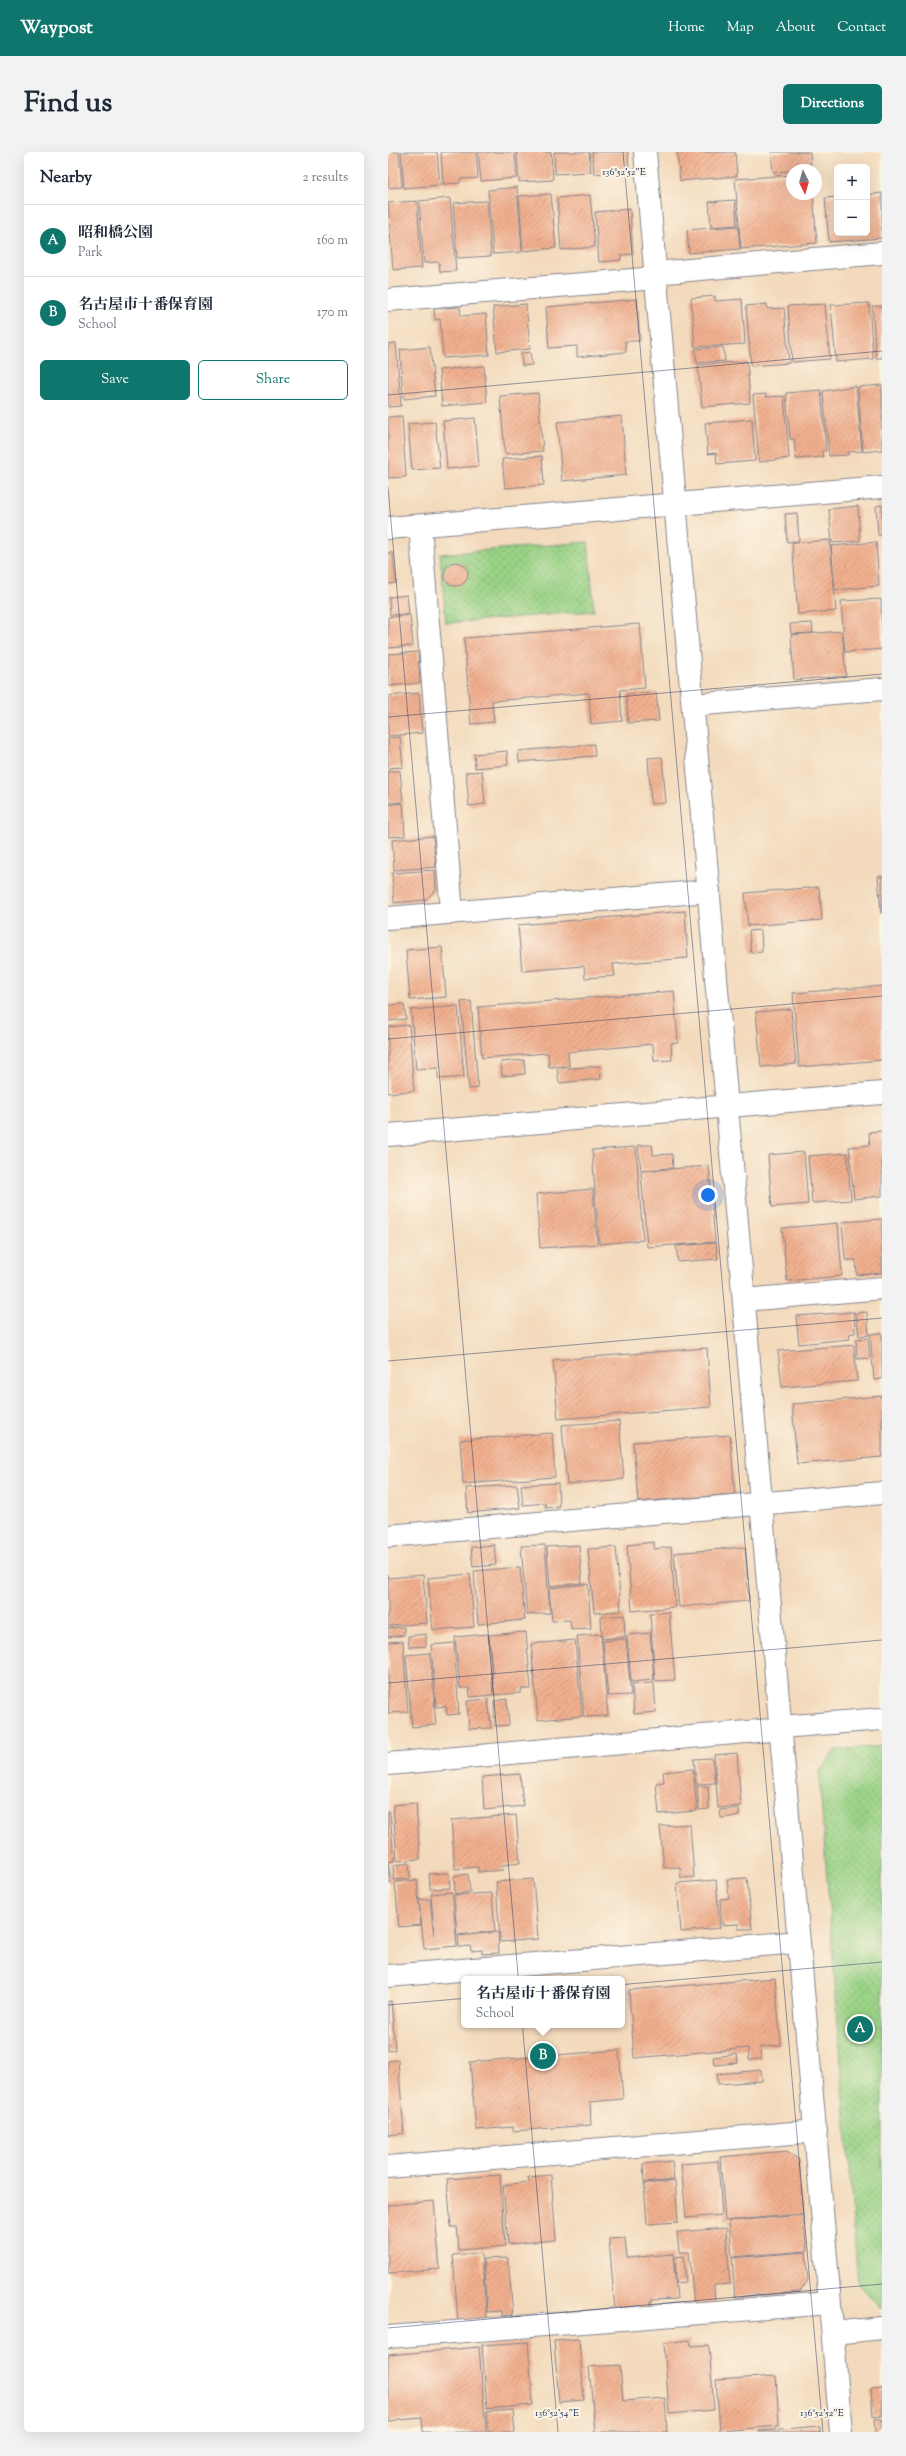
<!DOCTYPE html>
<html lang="en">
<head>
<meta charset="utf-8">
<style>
  body { margin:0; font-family:"Sorts Mill Goudy","Noto Serif JP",serif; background:#f2f2f3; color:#1f2937 }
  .controls { position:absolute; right:12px; top:12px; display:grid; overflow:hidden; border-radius:6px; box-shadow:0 4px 16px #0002 }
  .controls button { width:36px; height:36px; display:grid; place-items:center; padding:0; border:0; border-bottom:1px solid #e0e1e3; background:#fff; color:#1f2937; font:20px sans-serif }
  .compass { position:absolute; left:398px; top:12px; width:36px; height:36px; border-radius:50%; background:#fff; box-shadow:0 4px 16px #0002; rotate:175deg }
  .you { position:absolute; left:320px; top:1043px; width:14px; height:14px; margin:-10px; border:3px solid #fff; border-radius:50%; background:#1a73e8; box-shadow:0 0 0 6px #1a73e833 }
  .badge { display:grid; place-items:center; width:26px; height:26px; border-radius:50%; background:#0f766e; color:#fff; font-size:13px; font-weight:700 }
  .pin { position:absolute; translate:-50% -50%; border:2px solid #fff; box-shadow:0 1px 4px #0006 }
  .popup { position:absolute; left:73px; top:1824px; width:164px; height:52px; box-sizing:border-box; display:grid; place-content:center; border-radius:6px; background:#fff; filter:drop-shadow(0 1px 3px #0005); font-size:13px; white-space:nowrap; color:#747a83 }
  .popup b { font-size:15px; color:#1f2937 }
  .popup::after { content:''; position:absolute; left:50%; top:100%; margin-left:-8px; border:8px solid transparent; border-top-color:#fff }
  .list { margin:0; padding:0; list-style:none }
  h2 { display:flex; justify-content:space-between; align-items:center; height:52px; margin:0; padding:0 16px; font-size:17px }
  h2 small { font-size:13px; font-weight:400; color:#747a83 }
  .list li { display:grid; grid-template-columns:26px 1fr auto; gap:12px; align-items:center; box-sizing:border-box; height:72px; padding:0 16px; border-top:1px solid #e0e1e3 }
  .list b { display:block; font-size:15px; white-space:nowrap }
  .list p { margin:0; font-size:13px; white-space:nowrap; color:#747a83 }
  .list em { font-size:13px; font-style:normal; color:#747a83 }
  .actions { display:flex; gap:8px; padding:12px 16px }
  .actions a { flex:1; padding:9px 0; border:1px solid #0f766e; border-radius:6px; text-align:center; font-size:14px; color:#0f766e }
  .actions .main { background:#0f766e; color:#fff }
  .map { position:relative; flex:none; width:494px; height:2280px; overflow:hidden; border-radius:6px }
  header { display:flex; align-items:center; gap:24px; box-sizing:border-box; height:56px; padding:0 20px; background:#0f766e; color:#fff }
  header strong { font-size:19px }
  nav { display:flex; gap:22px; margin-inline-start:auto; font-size:14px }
  .intro { display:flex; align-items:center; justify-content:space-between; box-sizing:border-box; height:96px; padding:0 24px }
  h1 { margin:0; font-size:28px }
  .button { padding:10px 18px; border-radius:6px; background:#0f766e; color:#fff; font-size:14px; font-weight:700 }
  main { display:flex; gap:24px; padding:0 24px }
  aside { flex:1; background:#fff; border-radius:6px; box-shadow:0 4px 16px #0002 }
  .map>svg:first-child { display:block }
</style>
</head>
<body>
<header>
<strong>Waypost</strong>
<nav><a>Home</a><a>Map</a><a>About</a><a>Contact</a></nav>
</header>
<div class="intro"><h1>Find us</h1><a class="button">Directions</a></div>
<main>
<aside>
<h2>Nearby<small>2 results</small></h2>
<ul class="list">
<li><span class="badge">A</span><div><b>昭和橋公園</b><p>Park</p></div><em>160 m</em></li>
<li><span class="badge">B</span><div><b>名古屋市十番保育園</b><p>School</p></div><em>170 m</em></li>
</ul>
<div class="actions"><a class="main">Save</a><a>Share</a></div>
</aside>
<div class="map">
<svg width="494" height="2280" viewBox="0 0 494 2280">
  <defs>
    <pattern id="park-dots" width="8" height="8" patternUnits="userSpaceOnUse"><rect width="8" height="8" fill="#99d285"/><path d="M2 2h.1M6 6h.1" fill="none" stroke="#7cab70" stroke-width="1.8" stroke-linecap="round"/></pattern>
    <pattern id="building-hatch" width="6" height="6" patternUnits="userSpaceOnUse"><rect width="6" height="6" fill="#f2b08f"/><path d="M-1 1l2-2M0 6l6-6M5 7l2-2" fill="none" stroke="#c39078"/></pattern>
  </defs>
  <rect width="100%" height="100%" fill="#fcf5e5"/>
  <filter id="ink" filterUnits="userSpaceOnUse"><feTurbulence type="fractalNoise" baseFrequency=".025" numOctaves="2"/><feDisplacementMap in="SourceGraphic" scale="8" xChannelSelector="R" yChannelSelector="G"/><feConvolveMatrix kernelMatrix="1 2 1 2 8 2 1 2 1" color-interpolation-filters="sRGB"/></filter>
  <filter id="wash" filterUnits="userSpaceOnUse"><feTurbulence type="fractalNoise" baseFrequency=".012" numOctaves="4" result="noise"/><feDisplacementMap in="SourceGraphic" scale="16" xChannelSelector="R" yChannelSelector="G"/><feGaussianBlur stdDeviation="0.9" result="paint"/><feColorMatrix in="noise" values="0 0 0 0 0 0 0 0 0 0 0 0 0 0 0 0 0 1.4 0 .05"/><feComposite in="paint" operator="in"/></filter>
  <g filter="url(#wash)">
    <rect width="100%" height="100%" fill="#f3dabc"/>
    <path fill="url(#park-dots)" stroke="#5a8072" d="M200,390L206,459L58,471L52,402Z
      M494,1594V2156L470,2133L431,1621L447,1598Z"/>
    <g id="blocks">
      <path fill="url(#building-hatch)" d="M0,0H11L14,35L0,36Z
        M13,0H49L52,33L16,36Z
        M53,0H88L90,26L72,27V31L55,32Z
        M90,0H127L129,26L93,29Z
        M129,0H163L165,28L131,30Z
        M166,0H201L203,20L167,22Z
        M204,0H240L241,19L206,22Z
        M289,0H347L349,24L292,29Z
        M383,0H422L423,18L385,20Z
        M404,23V42H425L429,91L353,97L347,27Z
        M129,35L134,100L105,102L100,38Z
        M494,41V86L441,90L437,46L449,45V81H479V43Z
        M163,42L168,96L135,99L131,44Z
        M202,43L207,95L173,98L169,46Z
        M62,46L68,119L52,120L51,110L36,111L31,49Z
        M347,48L349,73L323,75L321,50Z
        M29,49L34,116L5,118L0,51Z
        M99,49L103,104L69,106L65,51Z
        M242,57L245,102L233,103V108L211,110L207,60Z
        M350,74L352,97L301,101L299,78Z
        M327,144V149L354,147L357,192L307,195L303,146Z
        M249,147L252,189H237L238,200L189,205V194L161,196L158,155Z
        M481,151L485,207L448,210L443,153Z
        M138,152L142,197L109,200L105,155Z
        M379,152V157L396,156L401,211L363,214L358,154Z
        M437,152L442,207L404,210L400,154Z
        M484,154H494V206H488Z
        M72,155L73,164L98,162L101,203L55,206L52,167L47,168L46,157Z
        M8,191L13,254L0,255V192Z
        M42,195L47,244L15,247L12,198Z
        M335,195L337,209L309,211L307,197Z
        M142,200L144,213L134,214L133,201Z
        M359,209L362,251L314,255L310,213Z
        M96,214L99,250L54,254L51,218Z
        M494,233V298L475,300L470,235Z
        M468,234L474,299L460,300V303L441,304L435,239Z
        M433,238L438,299H434L435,305L408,307L406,287H402L398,241Z
        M150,241L155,299L117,302L112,244Z
        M378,242V245L396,244L401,306L371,310L365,243Z
        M14,264L18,325L0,326V265Z
        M234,264L238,323L174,329L169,270Z
        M87,266L91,314L59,317L55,269Z
        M364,267L367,309L329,312L328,301L320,302L317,271Z
        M47,270L52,316L24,318L20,272Z
        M154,304L156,333L117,336L114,307Z
        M494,353V383H490L488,354Z
        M470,354L472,389L444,391L441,357Z
        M409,361L411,389L399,390L397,362Z
        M442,388L448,459L410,462L404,391Z
        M488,390L491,434L447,438L443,394Z
        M0,401H5L8,431L0,432Z
        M56 422a12 12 0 1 1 24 0a12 12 0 1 1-24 0Z
        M19,443L21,462L2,463L1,445Z
        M493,447L494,497L457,500L453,449Z
        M22,463L25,494L0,496V465Z
        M424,471L425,481L403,482L402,472Z
        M252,472L257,536L232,538L234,569L203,572L201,541L104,549L106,570L83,572L76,486Z
        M454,479L458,524L406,528L403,483Z
        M30,500L32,531L0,534V502Z
        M268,540L271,569L240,571L238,542Z
        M31,541L34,581L0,584V544Z
        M12,585L15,615L0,616V586Z
        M206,592L207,604L131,610L130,599Z
        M119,599L120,613L87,616L86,602Z
        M274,605L278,651L263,652L260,606Z
        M0,619H12L15,650L0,651Z
        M94,619L97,652L81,654L78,620Z
        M15,651L17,684L0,685V653Z
        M45,684L48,715L6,718L4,688Z
        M47,718L48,738L37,748L6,751L4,721Z
        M490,724H494V761H493Z
        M431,735L434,768L360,774L357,741Z
        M297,759L300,806L225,812L227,824L197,826L196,814L134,819L130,773Z
        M373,778L374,800L363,801L361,779Z
        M54,795L58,845L22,848L18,798Z
        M494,834V908L411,915L405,841Z
        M286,839L290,891H283L284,908L266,909L265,892L180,900L181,914L161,915L160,901L94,906L90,855Z
        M83,849L90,936L81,937L73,850Z
        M16,852L18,867L0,869V853Z
        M70,854L76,925L50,927V916L28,917L23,858Z
        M403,857L408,912L373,915L368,860Z
        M21,873L26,939L0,941V875Z
        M136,908L137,922L114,924L113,910Z
        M212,914L213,927L171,931L169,917Z
        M494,979V1044L466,1047L461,995L482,993L481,980Z
        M250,993H264L265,1003L284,1002L285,1016L253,1018Z
        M248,995L255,1088L211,1092L204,998Z
        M416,1000L420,1052L384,1055L380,1003Z
        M459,1001L463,1048L424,1051L420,1004Z
        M321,1014L327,1090L259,1095L253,1019Z
        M205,1037L209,1092L152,1096L148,1042Z
        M494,1067V1121L469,1123L468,1108H457L454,1070Z
        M450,1071L454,1124L399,1129L394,1076Z
        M328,1091L330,1107L290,1110L288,1094Z
        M466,1160L467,1181L461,1182L462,1187L411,1192L408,1164Z
        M479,1160L481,1183L471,1184L468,1161Z
        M494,1181V1227L486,1228L482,1182Z
        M480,1186L482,1206L469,1207L468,1187Z
        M466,1193L469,1229L394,1235L390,1199Z
        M319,1196L323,1255L170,1267L165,1208Z
        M494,1244V1305L409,1312L404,1252Z
        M231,1269L236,1327L179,1332L174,1273Z
        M164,1281L167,1325L75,1332L72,1288Z
        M342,1283L347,1342L250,1350L245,1290Z
        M170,1331L171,1354L157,1355V1351L135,1353L133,1333Z
        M129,1333L132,1356L80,1361L78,1336Z
        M266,1390V1397L283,1395L287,1455L244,1459L239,1393Z
        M106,1393L108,1413L85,1415L83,1395Z
        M157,1393L162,1461L139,1463L133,1394Z
        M191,1393L194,1431L162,1434L159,1395Z
        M228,1395L233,1459L206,1461L200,1397Z
        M357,1395L361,1449L291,1455L286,1401Z
        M132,1415L137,1468L90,1472L86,1419Z
        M0,1422L1,1426L35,1423L39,1471L0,1474Z
        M82,1422L86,1475L45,1478L40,1426Z
        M200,1432L203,1476L183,1477L182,1468L164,1469L161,1436Z
        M281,1460L287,1528L267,1529L262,1462Z
        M236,1463L237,1485L214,1487L213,1465Z
        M16,1475V1483L0,1485V1476Z
        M138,1480L143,1537H133V1541L106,1543L101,1483Z
        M262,1481L266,1528L243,1530L239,1483Z
        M38,1482V1494L21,1495L20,1484Z
        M100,1482L105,1543L82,1545L81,1536H72L67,1485Z
        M213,1482L220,1564L196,1565L189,1484Z
        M238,1487L243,1543L220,1544L215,1489Z
        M187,1488L194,1564L150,1568L143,1492Z
        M15,1489L20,1560L0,1561V1490Z
        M66,1491L71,1562L59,1563L58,1554L48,1555L43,1493Z
        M42,1501L48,1573L24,1575L18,1503Z
        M266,1531L268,1560L246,1562L244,1532Z
        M100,1547L103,1576L81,1577L79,1549Z
        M119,1547L121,1573L107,1574L106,1549Z
        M349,1601L353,1654L330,1656L326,1603Z
        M324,1606L327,1631L308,1632L306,1607Z
        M305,1617L309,1659L271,1662L268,1631L276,1630L275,1620Z
        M132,1622L135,1654L96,1658L94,1625Z
        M309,1634H320L321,1657L311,1658Z
        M28,1651L32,1707L9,1709L5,1653Z
        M351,1656V1664L333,1666L332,1658Z
        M0,1660H2L6,1709L0,1710Z
        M128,1663L132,1711L114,1713L115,1718L90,1720V1715L67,1717L63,1668Z
        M302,1672L306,1725L293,1726L292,1715L276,1716L272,1674Z
        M0,1711L3,1731H0Z
        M21,1711L22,1727L6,1728L5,1713Z
        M61,1721L62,1736L42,1737L41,1722Z
        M80,1722L82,1740L67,1742L66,1724Z
        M359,1726L364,1777H350V1772L334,1773L332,1747L341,1746L339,1727Z
        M145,1727L150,1787L112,1790L108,1730Z
        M29,1728L33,1773L11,1775L7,1730Z
        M328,1728L332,1776L293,1780L289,1731Z
        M64,1740L69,1794L36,1797L31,1748L42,1747L46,1783L43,1742Z
        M104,1741L107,1779L69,1783L66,1743Z
        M110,1780L111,1801L94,1802V1798L83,1799L82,1794L71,1795L70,1784Z
        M387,1826L393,1893L372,1895L373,1907L361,1908L360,1896L246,1906L241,1838Z
        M0,1849H3L7,1898L0,1899Z
        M231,1898L235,1947L202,1950L203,1973L125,1979V1975L88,1978L82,1910Z
        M349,1902L350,1911L326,1913L325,1905Z
        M10,1908L16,1981L0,1983V1909Z
        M373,1918L374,1929L330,1932L329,1922Z
        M399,1999L411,2008L415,2062L337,2069L332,2005Z
        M284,2009L286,2028L256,2031L255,2012Z
        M330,2009L334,2063L298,2066L293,2012Z
        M112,2023L117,2094L71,2098L69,2075H63L59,2027Z
        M163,2023L168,2088L120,2092L115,2033L141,2030L140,2025Z
        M287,2029L290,2070L259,2072L256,2032Z
        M46,2049L52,2117L0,2121V2053Z
        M415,2063L419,2099L344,2105L341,2069Z
        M338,2076L342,2132L326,2133L327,2151L306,2153L301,2100H291L289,2080Z
        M237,2086L239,2106L285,2102L289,2147L263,2148V2155L227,2158L221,2087Z
        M418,2100L420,2128L412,2140L347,2145L344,2106Z
        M93,2101L99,2169L70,2171L65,2103Z
        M296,2104L298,2130L288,2131L287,2105Z
        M120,2106L125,2163L114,2164V2159L99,2160L95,2107Z
        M191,2187L196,2248L171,2250L166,2189Z
        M302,2188L303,2194L321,2193L326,2258L281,2262L276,2191Z
        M140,2190L145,2253L99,2257L94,2193Z
        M91,2195L98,2280H35L34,2266L0,2269V2203Z
        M232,2213L235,2249L277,2246L279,2280H207L201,2215Z
        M388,2224L391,2274L332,2279L328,2228Z
        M494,2236V2264L485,2265L483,2237Z
        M125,2258L127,2280H100L98,2260Z
        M486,2267H494V2280H487Z
        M432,2274V2280H371V2279Z"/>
    </g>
  </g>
  <g filter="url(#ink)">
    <use href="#blocks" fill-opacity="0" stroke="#87848d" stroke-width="1"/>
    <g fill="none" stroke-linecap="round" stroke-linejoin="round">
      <defs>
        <path id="minor" d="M257,0L453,2280
          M267,121L494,101
          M0,148L268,126
          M32,374L64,761
          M0,376L494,335
          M305,553L494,537
          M0,766L321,739
          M0,983L494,941
          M356,1148L494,1136
          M0,1384L494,1341
          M393,1575L494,1567
          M0,1612L393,1577
          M0,1824L411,1790
          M0,2015L428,1979
          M445,2181L494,2176
          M0,2185L442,2151"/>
      </defs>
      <use href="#minor" stroke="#87848d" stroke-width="24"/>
      <use href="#minor" stroke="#fff" stroke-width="22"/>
    </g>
  </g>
  <path fill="none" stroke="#1b2f5e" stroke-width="1" stroke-opacity="0.45" d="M235,0L435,2280M0,243L494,199M0,335L170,2280M0,565L494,522M0,887L494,844M0,1209L494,1166M0,1531L494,1488M0,1853L494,1810M0,2176L494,2132"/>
  <g font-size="10" text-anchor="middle" fill="#1b2f5e" stroke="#fcf5e5" stroke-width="4" stroke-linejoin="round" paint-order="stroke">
    <text x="236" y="23">136°52'52"E</text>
    <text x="169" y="2264">136°52'54"E</text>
    <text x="434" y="2264">136°52'52"E</text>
  </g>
</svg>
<div class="controls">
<button>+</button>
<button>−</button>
</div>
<svg class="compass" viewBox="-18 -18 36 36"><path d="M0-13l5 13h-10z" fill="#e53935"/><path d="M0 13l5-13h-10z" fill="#747a83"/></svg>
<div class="you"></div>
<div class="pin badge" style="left:472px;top:1877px">A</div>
<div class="pin badge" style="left:155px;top:1904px">B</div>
<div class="popup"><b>名古屋市十番保育園</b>School</div>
</div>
</main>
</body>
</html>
